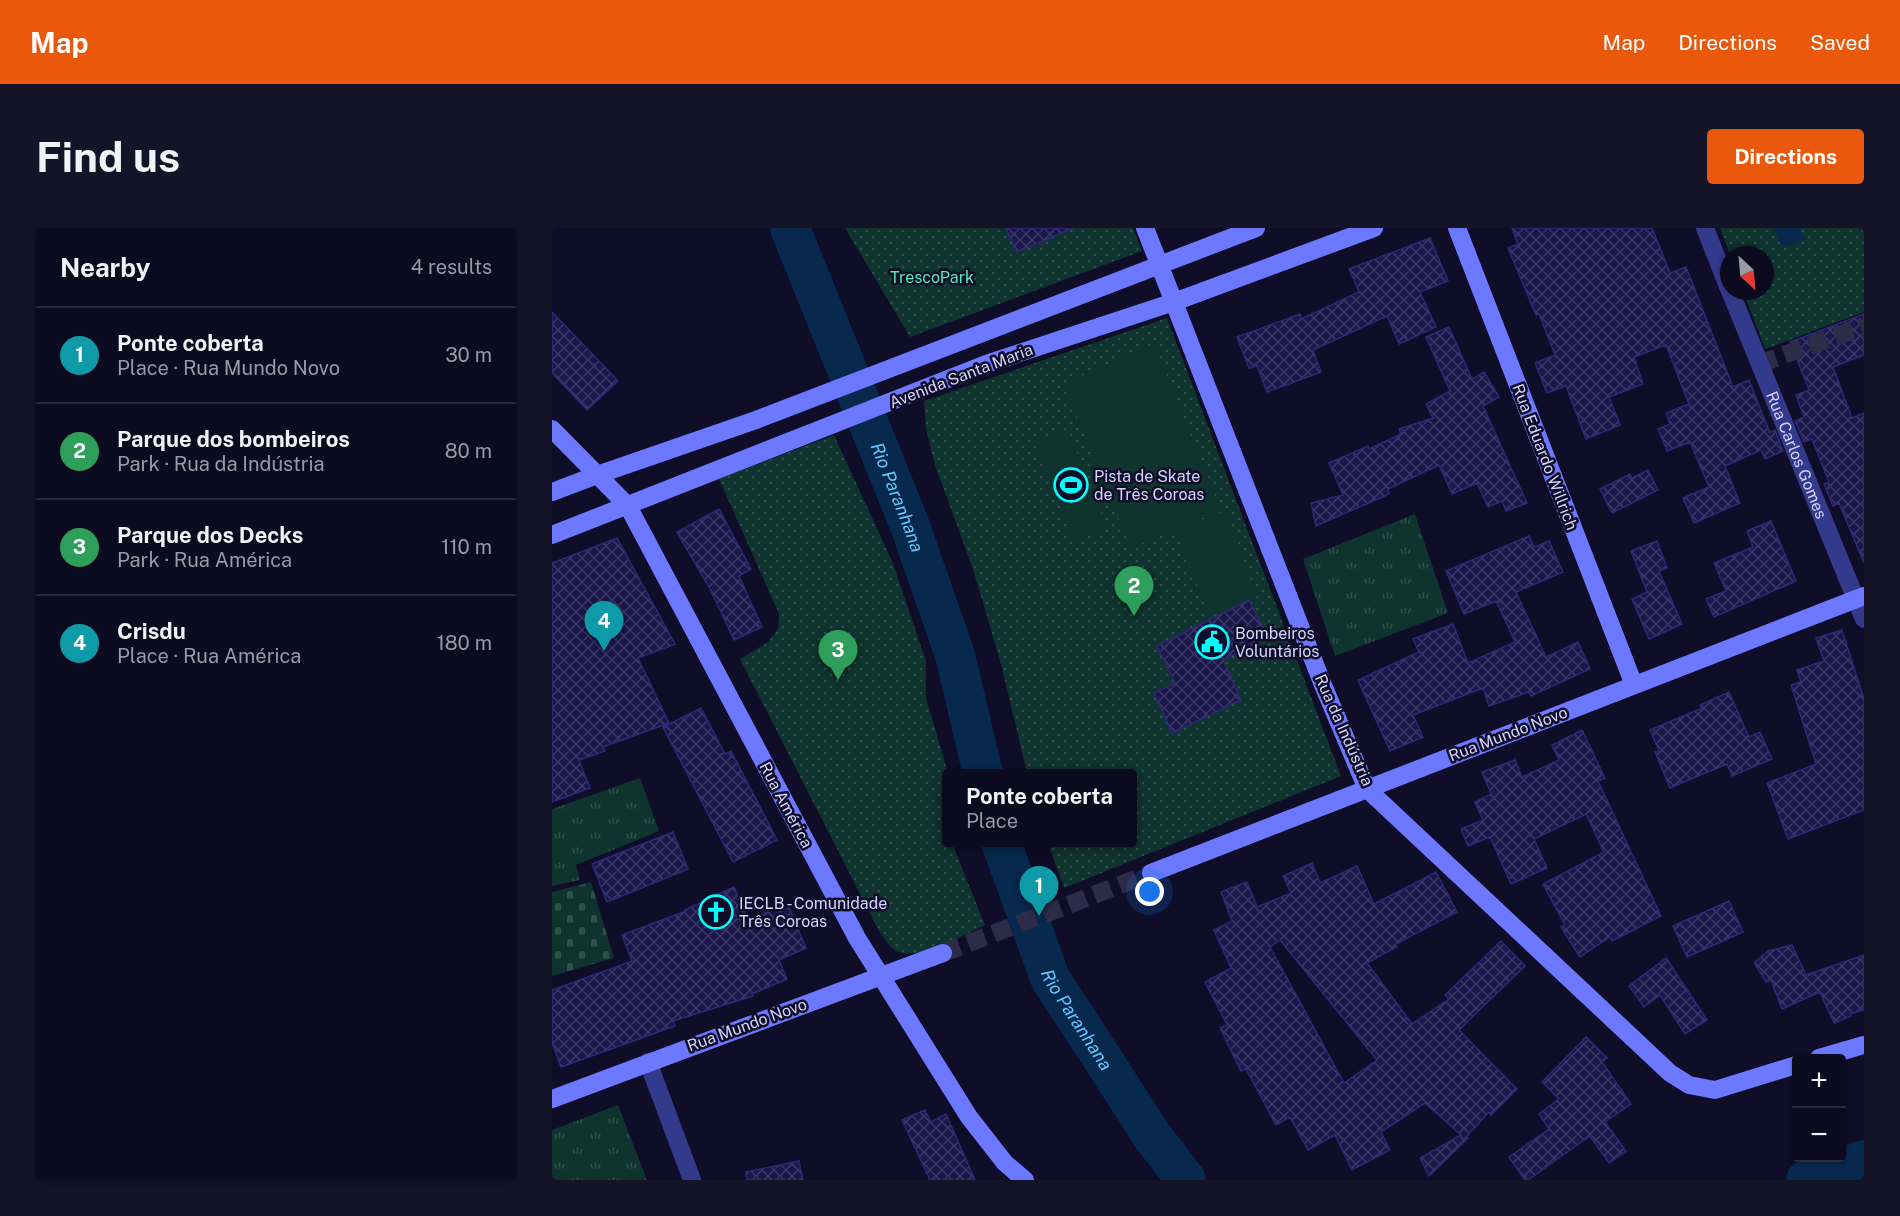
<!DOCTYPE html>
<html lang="en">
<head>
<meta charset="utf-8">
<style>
  body { margin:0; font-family:"Public Sans",sans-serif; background:#141327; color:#f1f3f6 }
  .controls { position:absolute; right:18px; bottom:18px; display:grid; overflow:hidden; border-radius:6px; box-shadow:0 2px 4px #0004 }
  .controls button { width:54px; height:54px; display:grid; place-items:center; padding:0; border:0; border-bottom:2px solid #2b2b3c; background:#0b0a1e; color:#f1f3f6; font:30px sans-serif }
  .compass { position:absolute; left:1168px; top:18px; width:54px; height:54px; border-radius:50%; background:#0b0a1e; box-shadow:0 2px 4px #0004; rotate:154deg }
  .you { position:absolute; left:598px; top:664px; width:21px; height:21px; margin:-15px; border:4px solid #fff; border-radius:50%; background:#1a73e8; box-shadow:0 0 0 9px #1a73e833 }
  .badge { display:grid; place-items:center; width:39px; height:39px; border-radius:50%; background:#ea580c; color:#fff; font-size:20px; font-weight:700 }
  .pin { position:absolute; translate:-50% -50px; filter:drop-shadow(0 2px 3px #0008) }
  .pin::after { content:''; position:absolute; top:32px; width:21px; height:18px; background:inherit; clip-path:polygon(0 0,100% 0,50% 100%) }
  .popup { position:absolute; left:390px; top:541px; width:195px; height:78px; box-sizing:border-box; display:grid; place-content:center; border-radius:6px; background:#0b0a1e; filter:drop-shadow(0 2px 4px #0005); font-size:20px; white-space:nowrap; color:#9a9aa4 }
  .popup b { font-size:22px; color:#f1f3f6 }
  .popup::after { content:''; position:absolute; left:50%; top:100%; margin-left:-12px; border:12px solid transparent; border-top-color:#0b0a1e }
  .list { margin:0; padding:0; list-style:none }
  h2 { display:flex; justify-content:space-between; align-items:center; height:78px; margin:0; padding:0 24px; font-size:26px }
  h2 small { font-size:20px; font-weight:400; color:#9a9aa4 }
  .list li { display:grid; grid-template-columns:39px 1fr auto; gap:18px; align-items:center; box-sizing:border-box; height:96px; padding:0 24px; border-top:2px solid #2b2b3c }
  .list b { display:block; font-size:22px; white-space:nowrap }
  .list p { margin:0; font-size:20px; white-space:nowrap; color:#9a9aa4 }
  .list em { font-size:20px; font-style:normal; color:#9a9aa4 }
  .map { position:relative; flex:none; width:1312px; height:952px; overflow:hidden; border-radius:6px }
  header { display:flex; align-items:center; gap:36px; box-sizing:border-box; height:84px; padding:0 30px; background:#ea580c; color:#fff }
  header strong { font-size:28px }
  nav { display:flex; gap:33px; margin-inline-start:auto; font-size:21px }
  .intro { display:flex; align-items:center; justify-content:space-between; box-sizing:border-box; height:144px; padding:0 36px }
  h1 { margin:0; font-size:42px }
  .button { padding:15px 27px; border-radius:6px; background:#ea580c; color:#fff; font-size:21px; font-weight:700 }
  main { display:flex; gap:36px; padding:0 36px }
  aside { flex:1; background:#0b0a1e; border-radius:6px; box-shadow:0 2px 4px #0004 }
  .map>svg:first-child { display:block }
</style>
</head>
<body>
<header>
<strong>Map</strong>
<nav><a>Map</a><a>Directions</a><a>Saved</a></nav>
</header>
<div class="intro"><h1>Find us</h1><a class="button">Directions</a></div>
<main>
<aside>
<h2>Nearby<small>4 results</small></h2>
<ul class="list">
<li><span class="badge" style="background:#0f9aa8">1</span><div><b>Ponte coberta</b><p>Place · Rua Mundo Novo</p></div><em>30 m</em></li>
<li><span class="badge" style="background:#2e9e5b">2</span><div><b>Parque dos bombeiros</b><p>Park · Rua da Indústria</p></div><em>80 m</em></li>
<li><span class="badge" style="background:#2e9e5b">3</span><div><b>Parque dos Decks</b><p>Park · Rua América</p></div><em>110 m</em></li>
<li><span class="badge" style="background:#0f9aa8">4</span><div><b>Crisdu</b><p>Place · Rua América</p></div><em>180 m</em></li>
</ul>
</aside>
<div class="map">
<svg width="1312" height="952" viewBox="0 0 1312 952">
  <defs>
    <pattern id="grass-tufts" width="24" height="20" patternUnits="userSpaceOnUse" patternTransform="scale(1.5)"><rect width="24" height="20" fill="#0f332e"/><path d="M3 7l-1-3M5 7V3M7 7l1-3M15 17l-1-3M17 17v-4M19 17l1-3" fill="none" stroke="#31504d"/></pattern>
    <pattern id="cemetery-stones" width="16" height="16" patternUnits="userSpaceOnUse" patternTransform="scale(1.5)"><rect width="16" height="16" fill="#0f332e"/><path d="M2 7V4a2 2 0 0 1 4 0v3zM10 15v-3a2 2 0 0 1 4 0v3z" fill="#31504d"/></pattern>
    <pattern id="park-dots" width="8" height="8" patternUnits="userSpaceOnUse" patternTransform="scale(1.5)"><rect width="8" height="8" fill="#0f332e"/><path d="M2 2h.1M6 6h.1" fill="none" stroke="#31504d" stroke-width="1.8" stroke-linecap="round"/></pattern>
    <pattern id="building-cross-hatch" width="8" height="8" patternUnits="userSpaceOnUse" patternTransform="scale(1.5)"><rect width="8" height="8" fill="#1c174b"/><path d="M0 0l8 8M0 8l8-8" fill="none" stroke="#3c3866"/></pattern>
  </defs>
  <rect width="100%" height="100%" fill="#0f0d28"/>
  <path fill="url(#grass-tufts)" d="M863,286L896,385L783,428L751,331Z
    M88,550L107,603L24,637L28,652L0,658V581Z
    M66,877L95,952H0V902Z"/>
  <path fill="url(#cemetery-stones)" d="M39,654L62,730L0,748V664Z"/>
  <path fill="url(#park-dots)" d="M293,0H581L590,23L358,109Z
    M1168,0H1312V84L1213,121L1191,63H1213V27H1178Z
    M615,90L789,548L512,660L496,615L580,614V546L475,545L449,436L421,341L383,237L374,201L372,173Z
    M282,207L340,333L374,433V470L396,545L394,546V614L400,615L433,697C412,707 366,734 344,723C338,720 332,710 328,705L188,431L216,414L226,401L227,386L167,251Z"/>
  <path fill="#0f332e" d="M602,115L669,282L639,295L674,283L705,369L656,387L625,301L579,320L511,156Z
    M516,202L555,299L522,313L482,214Z"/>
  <path fill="#07294e" d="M1222,0H1248L1253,11L1230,20Z"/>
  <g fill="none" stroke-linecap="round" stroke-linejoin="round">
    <g stroke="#07294e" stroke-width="40">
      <path id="s1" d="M238,0L358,298L403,427L431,546"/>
      <path id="s2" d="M449,614L498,750L601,909L634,952"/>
      <path d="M1254,952L1312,932"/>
    </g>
  </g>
  <path fill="url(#building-cross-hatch)" stroke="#2e277a" stroke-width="1.5" fill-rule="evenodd" d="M454,0H521L465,24Z
    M960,0H1100L1118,45L1134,39L1181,159L1197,152L1218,205L1223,202L1231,223L1213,231L1209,222L1173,238L1188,275L1142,295L1131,270L1157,259L1138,214L1115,223L1106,201L1118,196L1114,185L1137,176L1114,117L1082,129L1091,156L1057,169L1068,197L1034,211L1014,158L995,165L983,135L1003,127L987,86L984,87L956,20L966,16Z
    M878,10L896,53L868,64L884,99L847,116L835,88L761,122L769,144L715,164L705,138L697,140L685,109L748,86L749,91L807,64L797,41Z
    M0,84L66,153L35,182L0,145Z
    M1312,86V127L1281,139L1300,190L1312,185V335L1287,275L1281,278L1272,256L1277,254L1260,211L1252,214L1243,193L1252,189L1244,167L1257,162L1238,114Z
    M897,99L920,151L932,144L947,169L931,178L975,275L954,283L950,273L936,279L925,255L900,266L887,237L836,261L837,266L764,298L759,275L791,267L777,235L816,218L817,221L849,206L847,201L881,190L874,176L898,163L874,109Z
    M1096,242L1106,262L1060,285L1048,261L1078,246L1080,250Z
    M167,281L199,341L187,348L210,399L182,412L159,363L125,304Z
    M1219,293L1244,353L1162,389L1154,371L1174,363L1162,335L1201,319L1195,303Z
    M977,308L982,319L997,313L1011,344L964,364L994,429L1026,414L1038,441L979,468L977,464L937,478L931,460L861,487L871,509L838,523L806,452L867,424L861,411L901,396L916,435L963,414L944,373L912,386L894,343Z
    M65,310L123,416L86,430L117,495L51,519L53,523L27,532L38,560L0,574V335Z
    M1105,313L1115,340L1107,343L1130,396L1097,411L1080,371L1095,364L1079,323Z
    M697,372L716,410L671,432L689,472L620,505L602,465L623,455L605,418Z
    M1290,402L1312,471V582L1236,611L1215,555L1264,536L1239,457L1249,454L1245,442L1272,433L1264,410Z
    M1177,464L1197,509L1208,504L1220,531L1180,548L1175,536L1118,560L1103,524L1107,523L1098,502L1150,480L1148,477Z
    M149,480L173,526L179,523L225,612L181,634L111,499Z
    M1030,502L1053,550L1046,553L1109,688L1060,713L1058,709L1028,729L1009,699L1013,697L991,656L1052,624L1034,586L982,611L995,640L959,656L938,609L916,618L909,601L931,592L923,574L939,566L930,544L963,532L970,549L1007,532L1000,517Z
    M121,604L136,641L55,674L40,636Z
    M760,635L768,655L805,638L822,676L884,644L905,684L844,716L845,719L815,735L860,796L897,771L893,767L949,713L973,738L907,802L965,861L939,887L937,884L915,908L916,910L877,948L868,930L909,907L873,875L829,904L838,922L800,942L783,907L756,922L738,889L724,897L694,841L689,843L668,800L675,797L653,754L679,740L662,702L680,693L669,664L695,654L705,679L739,665L731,648ZM728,712L825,832L792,855L718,719Z
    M182,659L197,692L235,675L254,720L227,732L235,751L200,766L201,768L121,793L123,798L9,839L0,815V762L80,733L70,707L134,683L133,682Z
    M1177,673L1191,704L1135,729L1121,698Z
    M1240,717L1254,747L1312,727V782L1298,786L1299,788L1282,795L1268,764L1230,781L1219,752L1214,754L1202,735L1216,723Z
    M1114,730L1155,792L1133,806L1108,767L1092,779L1077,758Z
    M1034,809L1055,830L1050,834L1079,876L1053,894L1074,923L1057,935L1038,908L976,952H973L957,929L997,901L987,886L1007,871L990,854Z
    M373,882L379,894L394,886L423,952H378L350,892Z
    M247,933L251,952H195L194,944Z"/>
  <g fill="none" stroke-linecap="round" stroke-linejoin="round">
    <path stroke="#2d2b48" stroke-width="18" stroke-dasharray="18 9" stroke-linecap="butt" d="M1207,136L1312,98"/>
    <path stroke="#2d2b48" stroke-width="18" stroke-dasharray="18 9" stroke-linecap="butt" d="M391,725L599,645"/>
    <g stroke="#333a8c" stroke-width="18">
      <path d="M1153,0L1177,61"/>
      <path id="s3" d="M1178,63L1312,391"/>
      <path d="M96,834L140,952"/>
    </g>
    <path stroke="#6b78ff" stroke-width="18" d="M593,0L771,457L815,561L1118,845L1137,857L1163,862L1244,837
      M905,0L1082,457
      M0,201L76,278L305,710L417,889L453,935L473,952
      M0,264L45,247L204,192L704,0
      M0,307L434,136L622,74L822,0
      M599,645L1312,368
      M1267,830L1312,817
      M0,871L391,725"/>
  </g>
  <defs>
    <symbol id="stadium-ring" viewBox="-11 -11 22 22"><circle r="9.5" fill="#0f0d28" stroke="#00fffc" stroke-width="1.5"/><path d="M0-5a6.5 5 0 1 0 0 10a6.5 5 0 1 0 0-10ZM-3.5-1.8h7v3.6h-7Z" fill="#00fffc"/></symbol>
    <symbol id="civic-ring" viewBox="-11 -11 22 22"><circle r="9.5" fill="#0f0d28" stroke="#00fffc" stroke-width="1.5"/><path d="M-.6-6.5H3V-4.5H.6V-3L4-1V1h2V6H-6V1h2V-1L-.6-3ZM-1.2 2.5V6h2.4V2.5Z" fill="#00fffc"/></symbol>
    <symbol id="church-ring" viewBox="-11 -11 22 22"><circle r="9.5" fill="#0f0d28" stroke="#00fffc" stroke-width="1.5"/><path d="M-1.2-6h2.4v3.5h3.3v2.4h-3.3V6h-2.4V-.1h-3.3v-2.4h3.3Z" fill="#00fffc"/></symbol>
  </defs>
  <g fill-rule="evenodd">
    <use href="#stadium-ring" x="500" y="238" width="38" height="38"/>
    <use href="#civic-ring" x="641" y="395" width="38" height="38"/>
    <use href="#church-ring" x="145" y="665" width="38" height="38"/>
  </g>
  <g text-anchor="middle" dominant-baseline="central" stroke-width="5" stroke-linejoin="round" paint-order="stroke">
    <g font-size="16" fill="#53ecb5" stroke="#0f0d28">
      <text x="380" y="49">TrescoPark</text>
    </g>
    <g font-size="16" fill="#d5d4ff" stroke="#0f0d28">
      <text transform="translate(409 148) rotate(-21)">Avenida Santa Maria</text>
      <text stroke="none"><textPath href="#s3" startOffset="177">Rua Carlos Gomes</textPath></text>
      <text transform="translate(993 229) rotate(69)">Rua Eduardo Willrich</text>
      <text transform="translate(792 502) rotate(66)">Rua da Indústria</text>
      <text transform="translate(956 506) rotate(-21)">Rua Mundo Novo</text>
      <text transform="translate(234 577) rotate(62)">Rua América</text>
      <text transform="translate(195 797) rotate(-20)">Rua Mundo Novo</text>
    </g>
    <g font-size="16" fill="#d5d4ff" stroke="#0f0d28" text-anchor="start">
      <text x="542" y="248">Pista de Skate<tspan x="542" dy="18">de Três Coroas</tspan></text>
      <text x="683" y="405">Bombeiros<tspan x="683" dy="18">Voluntários</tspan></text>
      <text x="187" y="675">IECLB - Comunidade<tspan x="187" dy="18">Três Coroas</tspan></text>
    </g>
    <g font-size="18" font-style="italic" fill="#62c8ff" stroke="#0f0d28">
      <text stroke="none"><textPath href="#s1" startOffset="290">Rio Paranhana</textPath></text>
      <text stroke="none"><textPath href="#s2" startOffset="194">Rio Paranhana</textPath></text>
    </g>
  </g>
</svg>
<div class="controls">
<button>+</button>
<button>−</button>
</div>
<svg class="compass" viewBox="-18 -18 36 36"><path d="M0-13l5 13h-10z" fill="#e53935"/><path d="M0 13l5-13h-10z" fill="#9a9aa4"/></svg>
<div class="you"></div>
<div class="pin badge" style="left:487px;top:688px;background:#0f9aa8">1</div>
<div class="popup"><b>Ponte coberta</b>Place</div>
<div class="pin badge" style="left:582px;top:388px;background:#2e9e5b">2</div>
<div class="pin badge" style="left:286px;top:452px;background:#2e9e5b">3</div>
<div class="pin badge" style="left:52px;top:423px;background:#0f9aa8">4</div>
</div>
</main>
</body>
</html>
